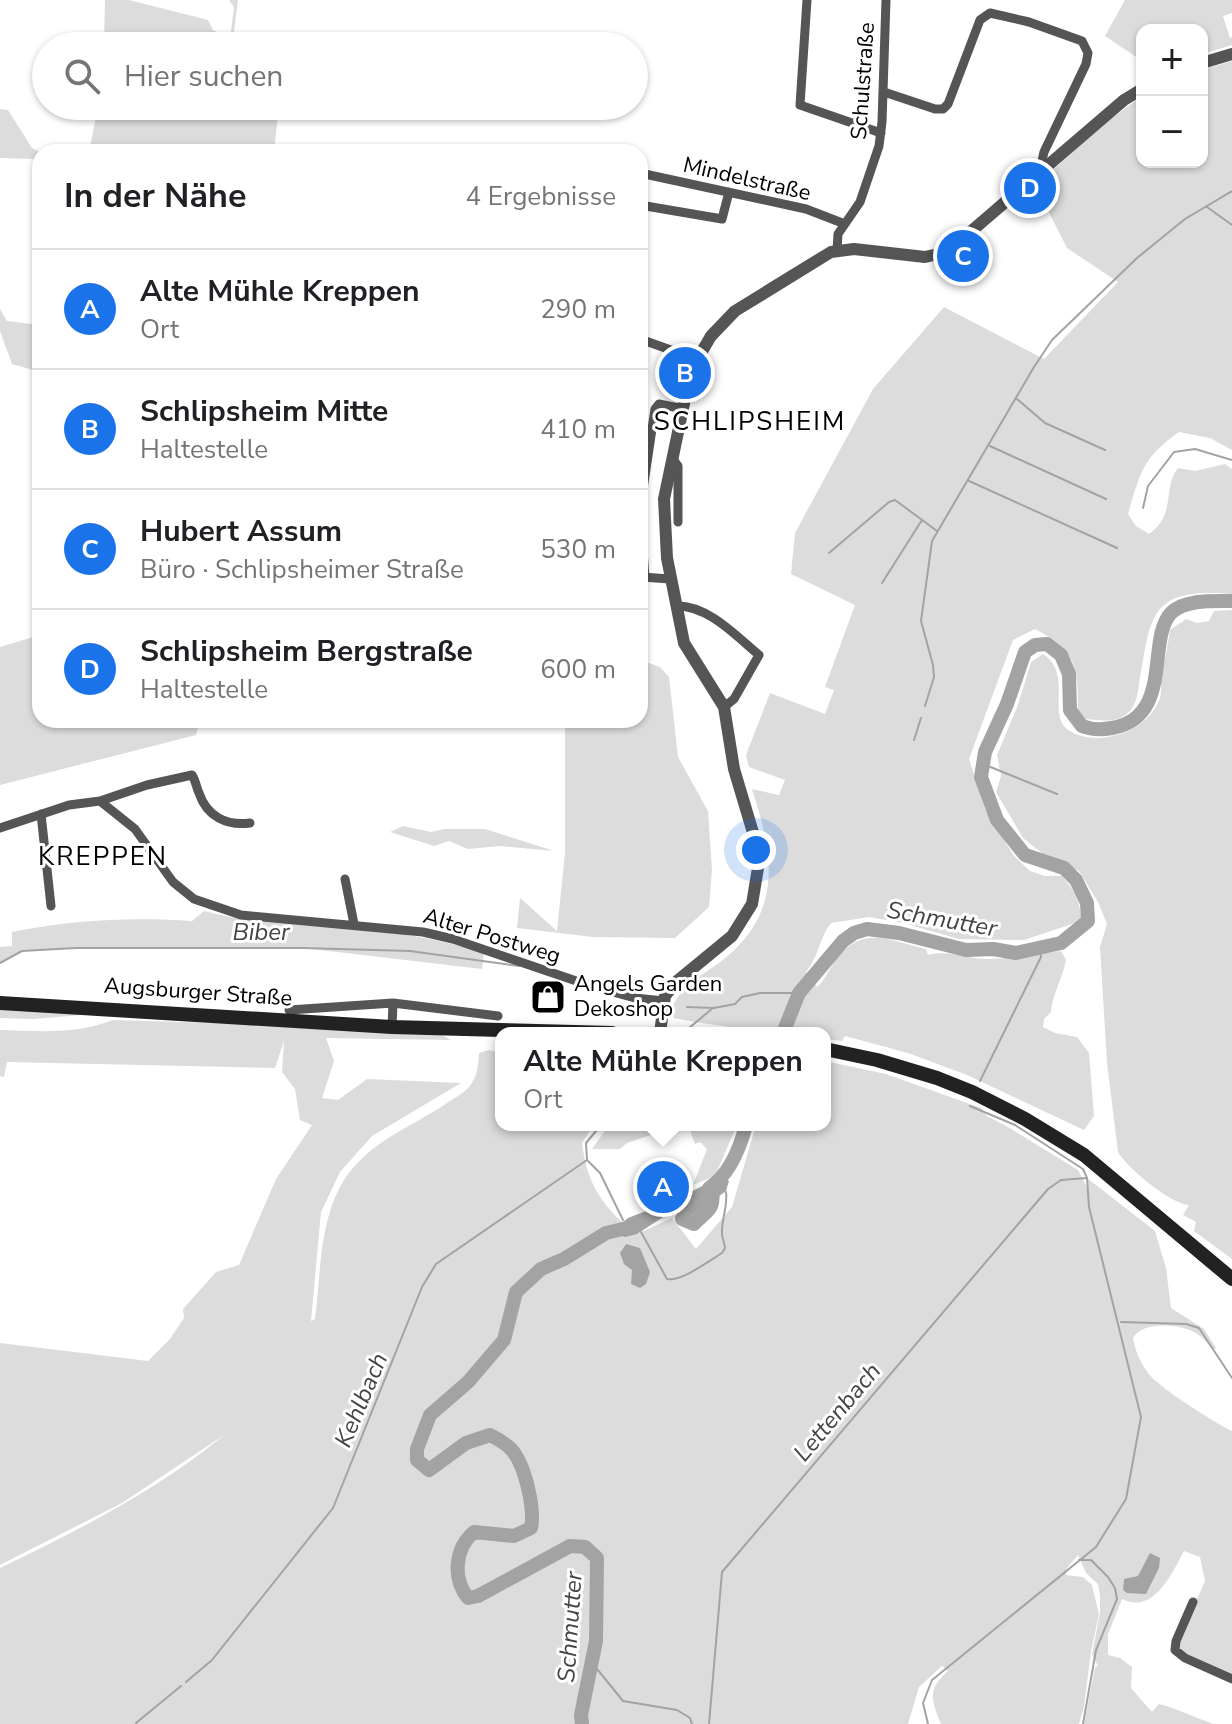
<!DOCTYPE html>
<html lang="de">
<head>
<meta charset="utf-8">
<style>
  body { margin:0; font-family:"Nunito Sans",sans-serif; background:#f2f2f2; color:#202124 }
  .controls { position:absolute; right:24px; top:24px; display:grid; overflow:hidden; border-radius:16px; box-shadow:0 2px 6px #0004 }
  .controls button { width:72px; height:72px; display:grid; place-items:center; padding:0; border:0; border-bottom:2px solid #e0e0e0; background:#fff; color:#202124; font:40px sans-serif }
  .you { position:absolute; left:756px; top:850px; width:28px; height:28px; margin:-20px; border:6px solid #fff; border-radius:50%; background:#1a73e8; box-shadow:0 0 0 12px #1a73e833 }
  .badge { display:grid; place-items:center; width:52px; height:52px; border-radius:50%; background:#1a73e8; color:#fff; font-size:26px; font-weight:700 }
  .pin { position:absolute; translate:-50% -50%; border:4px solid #fff; box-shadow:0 2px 8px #0006 }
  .popup { position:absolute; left:495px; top:1027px; width:336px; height:104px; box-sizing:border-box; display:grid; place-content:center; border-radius:16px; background:#fff; filter:drop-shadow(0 2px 6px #0005); font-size:26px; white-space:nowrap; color:#757577 }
  .popup b { font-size:30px; color:#202124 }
  .popup::after { content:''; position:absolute; left:50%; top:100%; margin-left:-16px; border:16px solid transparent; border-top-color:#fff }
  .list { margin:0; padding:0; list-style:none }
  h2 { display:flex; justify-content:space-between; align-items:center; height:104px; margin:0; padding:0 32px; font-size:34px }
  h2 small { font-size:26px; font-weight:400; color:#757577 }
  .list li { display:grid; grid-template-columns:52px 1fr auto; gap:24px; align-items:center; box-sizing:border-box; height:120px; padding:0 32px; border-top:2px solid #e0e0e0 }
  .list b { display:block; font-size:30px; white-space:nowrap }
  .list p { margin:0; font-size:26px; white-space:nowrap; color:#757577 }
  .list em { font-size:26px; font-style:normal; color:#757577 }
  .icon { flex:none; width:44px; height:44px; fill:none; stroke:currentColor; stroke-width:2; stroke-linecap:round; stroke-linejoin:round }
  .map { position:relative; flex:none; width:1232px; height:1724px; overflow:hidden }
  .search { position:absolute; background:#fff; box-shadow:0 2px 6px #0004; left:32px; top:32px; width:616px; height:88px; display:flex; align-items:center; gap:20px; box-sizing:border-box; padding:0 28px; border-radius:44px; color:#757577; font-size:30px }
  .panel { position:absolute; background:#fff; box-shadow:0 2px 6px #0004; left:32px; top:144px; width:616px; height:584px; border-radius:24px }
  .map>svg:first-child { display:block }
</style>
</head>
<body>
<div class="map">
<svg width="1232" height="1724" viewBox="0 0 1232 1724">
  <rect width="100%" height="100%" fill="#fff"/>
  <path fill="#dcdcdc" d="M105,0H129L208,20L213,30L230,39L234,7L229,0H238L233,40L244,46H104Z
    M1125,0H1232V13L1223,16L1230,38L1232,37V45L1202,54V30H1142V61L1105,36Z
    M1232,61V450L1210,438L1179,432C1143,457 1140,473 1128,514L1136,526L1149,534C1177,514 1162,488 1178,468L1195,471L1225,464L1232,469V594C1148,587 1151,616 1139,685C1138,694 1135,707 1128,713C1116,724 1100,720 1086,719L1078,709C1079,666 1074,649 1035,629L1013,640L969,759L985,809L1014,856L1030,871L1045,876H1062C1074,890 1081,902 1081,921L1024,940L959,939L903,923L869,917L831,923C819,938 819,956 806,972L817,987C825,980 828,971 835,961C862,924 888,940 926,949L928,955C946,950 965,958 984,959C1010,959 1036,954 1061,951L1066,960C1062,980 1053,992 1051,1012L1044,1019L1043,1027L1055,1033L1077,1037L1089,1053L1094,1116L1084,1130L967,1075L908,1053L845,1036L842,1041L825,1039V1033C774,1033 725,1028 674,1018L671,1009C684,982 701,977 724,959C784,910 773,854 752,789L779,795L785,780L749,767L746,755L770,693L825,714L834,690L825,687L855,605L791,574L795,533L873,389L944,307L1044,359L1118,282L1067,248L1037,189L1042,180L1101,126L1142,96V162H1202V70Z
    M98,106H279L274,152H89Z
    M0,109L8,110L32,148L40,152V162L33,159L0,158Z
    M0,309L7,321L40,325V372L12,364L0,331Z
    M1232,610V1259L1194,1231L1196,1222L1183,1215L1189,1205C1171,1204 1128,1169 1118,1152L1107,1063L1100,947L1107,924L1098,902L1079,871L1043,854L1023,838L996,792L1001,776L997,755L1018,705L1031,662L1043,654C1074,674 1045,717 1070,731C1081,738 1095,739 1107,737C1130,734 1152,720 1160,698C1162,690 1160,681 1162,673C1165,659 1168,645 1170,630L1186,619L1197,623L1209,621L1214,611Z
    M40,635V720H200L196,735L0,785V647Z
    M640,660L660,667L669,677L678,757L708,811L712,870L709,907L675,938L593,937L517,928L520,898L557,931L565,853V720H640Z
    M403,826L431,832L444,829H485L554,851L500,846L468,849L449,841L434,846L390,832Z
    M204,911C239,921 272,921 308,924C367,928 428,935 484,953L482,969L303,948H76L22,951L0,963V947L12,946V932C72,920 131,917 192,921Z
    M0,1009L105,1013L34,1019L0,1018Z
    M113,1020L345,1027L438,1033L451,1040L326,1038L334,1061L322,1098L338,1100L367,1079L461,1083L372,1136L340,1172L321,1212L311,1321L315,1319C321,1273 319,1217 346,1177C371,1141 409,1128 444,1105C452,1099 463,1094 469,1087C478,1076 478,1066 479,1053L488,1050L501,1053V1125H594L582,1143C587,1184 603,1209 637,1234L672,1218L696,1249L732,1207L756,1125H825V1061L886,1074L981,1108L987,1116L1008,1127L1078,1170L1087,1187V1178L1155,1231L1166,1268L1171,1308L1204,1329L1216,1348L1213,1350C1207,1343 1202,1336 1194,1332C1178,1324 1143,1321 1133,1338C1135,1350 1140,1362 1148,1373C1158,1387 1215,1423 1232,1431V1677L1189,1658L1178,1647L1180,1638L1205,1581L1200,1557L1184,1551C1172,1573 1154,1615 1122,1599L1108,1634V1655L1120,1658L1132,1667L1131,1688L1152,1712L1159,1704C1173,1707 1198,1719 1214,1724H1084L1095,1667L1098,1666L1092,1654L1100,1613V1597L1098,1584L1086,1573L1078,1555L1067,1568L1066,1575L1083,1577L1092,1585L1099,1614L1091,1651L1084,1707L1079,1724H941C931,1699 927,1690 948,1671L942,1666L919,1687L908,1724H0V1568C79,1530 156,1491 224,1435L122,1503L0,1565V1343L148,1361L170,1339L184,1318L183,1309L216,1272L239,1265L276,1179L312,1125L300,1120L295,1089L282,1072L284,1041L275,1068L7,1062L4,1077L0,1076V1030C38,1031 76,1035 113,1020Z
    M609,1125H680L627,1143L620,1149H592Z
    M688,1125H737L715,1176L693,1185L707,1149L700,1142L695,1144Z"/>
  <path fill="#a3a3a3" d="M719,1175L729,1181L726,1191L689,1218L682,1219L674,1210L637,1234L625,1237L611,1232L628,1218L664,1204L666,1207L675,1204V1200L714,1180Z
    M626,1244L640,1248L650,1272L646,1284L640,1288L631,1284L632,1270L624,1264L620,1253Z
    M1150,1553L1160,1558L1159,1568L1146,1594L1127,1593L1123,1590L1124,1579L1138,1576Z"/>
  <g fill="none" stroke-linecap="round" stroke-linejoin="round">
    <path stroke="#a3a3a3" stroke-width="2" d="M1207,207L1232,225
      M1017,399L1045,423L1105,450
      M990,446L1106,499
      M969,481L1117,548
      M1143,508L1148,486L1174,452L1195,449L1232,460
      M829,553L889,502L895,500L937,531
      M882,583L922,520
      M925,706L934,677L933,665L921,621L932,541L1034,367L1052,340L1137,258L1185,219L1232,191
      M914,740L921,718
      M983,764L1057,794
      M0,963L22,951L76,948H303L410,951L519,966
      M687,1007L714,1008L735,1004L742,997L760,993H799
      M683,1033L713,1008
      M980,1081L1041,957L1040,949
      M588,1161L600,1173L623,1220
      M641,1232L667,1279C681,1282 709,1261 722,1253L725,1248C725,1243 722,1239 722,1234C721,1220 728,1207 726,1192
      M1121,1322L1186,1324L1199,1328L1232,1378
      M1079,1560H1091L1108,1577L1115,1588L1117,1599L1096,1650L1083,1724
      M593,1664L623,1701L677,1710L690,1718L692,1724
      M186,1682L212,1660L333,1508L422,1287L436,1264L587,1160L586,1143L601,1125
      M136,1723L181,1686
      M709,1724L722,1572L1048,1189L1061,1180L1086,1178
      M928,1724L923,1703L932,1680L1096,1547L1126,1499L1141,1417L1089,1207L1087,1178L1083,1169L1015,1125L970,1106"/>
    <path stroke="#a3a3a3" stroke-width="14" d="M783,1033L799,993L843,941L854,933L867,929L899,933L966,950L993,949L1016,953L1061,943L1088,921L1087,903L1076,880L1064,868L1025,855L997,820L981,777L985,752L1007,704L1025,652L1035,645L1047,644L1061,655L1069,674L1070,710L1082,726C1092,730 1101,730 1112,728C1174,717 1146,640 1171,613C1185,599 1214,601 1232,601
      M709,1188C729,1175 740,1148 746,1125
      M682,1219L694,1224C708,1209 715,1211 712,1187L709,1189
      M582,1724L581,1715L596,1641L597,1558L585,1547L570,1546L478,1596L468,1598C452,1578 455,1548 474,1532L514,1536L531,1528C535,1508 525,1464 511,1449C505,1443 498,1439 490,1435L466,1443L429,1470L417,1460V1449L430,1415L468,1382L504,1340L516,1292L541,1269L564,1259L606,1233L627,1228"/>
    <path stroke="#555" stroke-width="9" d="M807,0L800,105L881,133
      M884,92L935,109H943L948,104L980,20L990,13L1029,22L1082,41L1088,53L1086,64L1044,152L1042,161L1044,170
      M640,173L806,209L845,224
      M640,205L722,219L729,192
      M837,250L838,234L860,202L879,146L882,122L886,0
      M640,339L696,359
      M672,458L678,466V522
      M642,577L670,579
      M645,578L640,509L655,409L659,404L683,409
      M676,606C708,605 736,636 759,655L734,699L724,707
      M100,801L147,785L192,775C196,781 196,787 199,793C207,817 227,826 250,823
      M41,814L51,906
      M0,828L69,805L100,801L135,829L173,882L194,899L241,915L423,932L453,939L591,986L635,998L664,1001
      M345,879L354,924
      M289,1010L393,1003L498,1016
      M392,1027L393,1003
      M1193,1602L1176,1641L1175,1650L1185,1658L1232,1679"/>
    <path stroke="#555" stroke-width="12" d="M1202,63L1232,54
      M660,1033L665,996L676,982L732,936L752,904L758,868L757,846L734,769L724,707L684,643L667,558L664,499L691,370L711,336L735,311L831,252L854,249L925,257L947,252L1124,100L1142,89"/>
    <path stroke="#222" stroke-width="14" d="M0,1003L392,1027L612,1033
      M825,1049L877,1060L937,1078L972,1092L1025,1119L1084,1155L1232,1279"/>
  </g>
  <defs>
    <symbol id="shop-square" viewBox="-11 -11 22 22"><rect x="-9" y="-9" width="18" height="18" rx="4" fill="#000" stroke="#fff"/><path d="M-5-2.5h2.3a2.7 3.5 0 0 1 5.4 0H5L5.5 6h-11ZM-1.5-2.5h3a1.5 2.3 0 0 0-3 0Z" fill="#fff"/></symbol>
  </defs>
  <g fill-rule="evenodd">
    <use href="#shop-square" x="528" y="977" width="40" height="40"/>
  </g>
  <g text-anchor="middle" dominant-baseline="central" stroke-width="6" stroke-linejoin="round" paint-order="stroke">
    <g font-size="22" fill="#000" stroke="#fff">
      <text transform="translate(863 81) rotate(-86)">Schulstraße</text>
      <text transform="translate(747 179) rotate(13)">Mindelstraße</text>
      <text transform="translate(492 936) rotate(17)">Alter Postweg</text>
      <text transform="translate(198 992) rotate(4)">Augsburger Straße</text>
    </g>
    <g font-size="22" fill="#000" stroke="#fff" text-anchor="start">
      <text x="574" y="984">Angels Garden<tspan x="574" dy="25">Dekoshop</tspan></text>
    </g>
    <g font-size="24" font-style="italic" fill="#444" stroke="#fff">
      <text transform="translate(942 919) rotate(10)">Schmutter</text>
      <text x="261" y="932">Biber</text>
      <text transform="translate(361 1400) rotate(-67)">Kehlbach</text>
      <text transform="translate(837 1412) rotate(-50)">Lettenbach</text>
      <text transform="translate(570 1627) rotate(-86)">Schmutter</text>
    </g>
    <g font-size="26" letter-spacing="2" fill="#000" stroke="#fff">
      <text x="750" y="421">SCHLIPSHEIM</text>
      <text x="103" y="856">KREPPEN</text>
    </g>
  </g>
</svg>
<div class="controls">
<button>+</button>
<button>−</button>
</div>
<div class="you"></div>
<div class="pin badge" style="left:663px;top:1187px">A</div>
<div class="popup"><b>Alte Mühle Kreppen</b>Ort</div>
<div class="pin badge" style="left:685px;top:373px">B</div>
<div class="pin badge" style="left:963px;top:256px">C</div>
<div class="pin badge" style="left:1030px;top:188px">D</div>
<div class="search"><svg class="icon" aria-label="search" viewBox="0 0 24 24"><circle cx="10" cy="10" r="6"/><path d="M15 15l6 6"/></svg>Hier suchen</div>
<section class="panel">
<h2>In der Nähe<small>4 Ergebnisse</small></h2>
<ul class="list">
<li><span class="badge">A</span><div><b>Alte Mühle Kreppen</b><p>Ort</p></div><em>290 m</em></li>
<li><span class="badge">B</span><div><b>Schlipsheim Mitte</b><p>Haltestelle</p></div><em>410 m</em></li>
<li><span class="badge">C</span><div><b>Hubert Assum</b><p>Büro · Schlipsheimer Straße</p></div><em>530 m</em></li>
<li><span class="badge">D</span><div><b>Schlipsheim Bergstraße</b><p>Haltestelle</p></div><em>600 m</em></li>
</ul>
</section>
</div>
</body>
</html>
